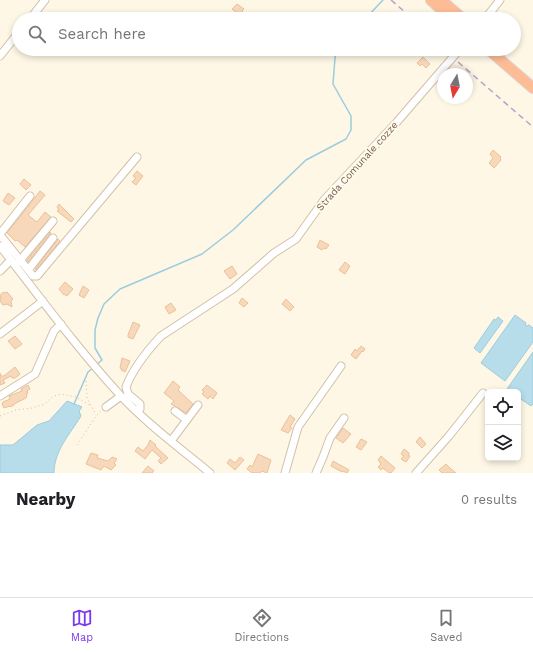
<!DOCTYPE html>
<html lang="en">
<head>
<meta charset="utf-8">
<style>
  body { margin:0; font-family:"Work Sans",sans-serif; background:#f2f2f2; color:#202124 }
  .controls { position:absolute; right:12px; bottom:12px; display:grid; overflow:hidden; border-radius:6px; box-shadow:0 2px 6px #0003 }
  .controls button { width:36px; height:36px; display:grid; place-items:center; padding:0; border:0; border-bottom:1px solid #e0e0e0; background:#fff; color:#202124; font:20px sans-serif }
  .compass { position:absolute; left:437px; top:68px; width:36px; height:36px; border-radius:50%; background:#fff; box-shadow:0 2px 6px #0003; rotate:190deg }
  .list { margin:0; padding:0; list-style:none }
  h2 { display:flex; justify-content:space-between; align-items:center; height:52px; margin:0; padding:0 16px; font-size:17px }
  h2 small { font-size:13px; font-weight:400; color:#757577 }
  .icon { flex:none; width:22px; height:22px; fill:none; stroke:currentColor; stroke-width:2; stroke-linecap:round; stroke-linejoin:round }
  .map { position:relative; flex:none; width:533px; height:473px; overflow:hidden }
  .search { position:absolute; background:#fff; box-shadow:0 2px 6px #0003; left:12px; right:12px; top:12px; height:44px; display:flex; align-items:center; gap:10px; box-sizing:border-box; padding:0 14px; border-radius:22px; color:#757577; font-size:15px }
  .sheet { height:124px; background:#fff }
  nav { display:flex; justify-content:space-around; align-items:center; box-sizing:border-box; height:56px; border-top:1px solid #e0e0e0; background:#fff; font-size:11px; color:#757577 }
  nav a { display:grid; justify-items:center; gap:2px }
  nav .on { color:#7c3aed }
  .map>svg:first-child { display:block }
</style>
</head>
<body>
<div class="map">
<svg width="533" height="473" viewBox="0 0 533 473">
  <rect width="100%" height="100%" fill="#fef7e5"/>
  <path fill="#b7ddea" stroke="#9cccdd" d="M515,315L526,323L525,325L527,326L529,325L533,328V342L505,381L481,363Z
    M498,317L503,321L480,353L474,348L494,319L496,320Z
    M533,352V404L531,406L518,397V392H512L507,389Z
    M67,401L82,407L79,411L81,416C70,434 54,451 54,473H0V445H13L37,425L49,421Z"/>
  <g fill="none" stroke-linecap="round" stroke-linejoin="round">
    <path stroke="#9cccdd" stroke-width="1.5" d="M365,19L383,0
      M96,365L102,360L95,348V330L98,318L104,304L120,289L202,254L233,230L306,160L346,139L351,130V116L333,84L335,58L337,49
      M74,404L88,372L93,368"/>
  </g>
  <path fill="#f7d8ba" stroke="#ebc198" d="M237,4L244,9L242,11L244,13L241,17L232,9Z
    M423,57L430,64L426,68L422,64L420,66L417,63Z
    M493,150L501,157L500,158L501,160L494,168L489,163L493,158L490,154Z
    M137,171L143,176L136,185L132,182L136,178L133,176Z
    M24,179L31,185L26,190L20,184Z
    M40,191L45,195L28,215L37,222L45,212L51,217L25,247L17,240L15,241L7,233Z
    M8,193L15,198L9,205L3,201Z
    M59,204L74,219L71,222L57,211L59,210L57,207Z
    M50,232L51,233L28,262L27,260Z
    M58,239L60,241L36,270L35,269Z
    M320,240L329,245L326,249L324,248L322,250L317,247Z
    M345,262L350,266L345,274L339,270Z
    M232,266L237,274L230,279L224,271Z
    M65,282L73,289L67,296L64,294V295L59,289Z
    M83,286L89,290L84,298L79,295Z
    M4,292L5,293L7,292L13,299L11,301L12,307L7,304L3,305L0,301L1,294Z
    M242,298L248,303L244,307L239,303Z
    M286,299L294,307L290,311L282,304Z
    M171,303L176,310L169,314L165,307Z
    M133,322L140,325L133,339L128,337V335Z
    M15,336L22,344L15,349L8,341Z
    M361,346L365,349L363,352L362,351L356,359L351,355L355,349L357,351Z
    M122,358L130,361L125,372L121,370L122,369L120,368Z
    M15,367L20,374L18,376L15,378H12L11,376L3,380L5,383L0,385V373L1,376H4Z
    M173,381L180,387L178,390L193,404L186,413L171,404L174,401L164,393Z
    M28,385L30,389L27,391L28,393L26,394L27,395L26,398L14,404V405L10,407V406L4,408L2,404L3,402L10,399L9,396L22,391L21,389Z
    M207,385L217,393L213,399L210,396L208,399L202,394L204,392L202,390Z
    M290,415L295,419L290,427L292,428L288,433L281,430Z
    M343,428L351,434L343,443L336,438Z
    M420,437L426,444L422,448L416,442Z
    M361,439L367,442L361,450L356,447Z
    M150,440L156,445L155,446L168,458L161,464L158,461L161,458L152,450L145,459L135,451L138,447L143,451L148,445Z
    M404,449L409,453L408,455L410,456L406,462L401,459L404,456L401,454Z
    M91,453L98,455L97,458L108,461L112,457L117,459L114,463L116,465L111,470L104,466L101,470L86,464Z
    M258,454L271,460L267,473L262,471L260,473H252L247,469L250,465L252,467Z
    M381,456L395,468L391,473H389L383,468L381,470L378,467L381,464L378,460Z
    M240,457L244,460L235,470L227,463L230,459L235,463Z
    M333,461L349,470L347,473L343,471L342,472L331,466Z
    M446,464L450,468L456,473H442L439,470Z
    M148,466L154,471L152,473H142Z"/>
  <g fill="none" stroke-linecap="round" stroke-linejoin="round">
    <defs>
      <path id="minor" d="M30,19L45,0
        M485,19L500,0
        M0,56L19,32
        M0,234L30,196
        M0,235L33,276H37L137,157
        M0,246C39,296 77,348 120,395C147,424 180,448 210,473
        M17,264L53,221
        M28,270L53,238
        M0,271L11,260
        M0,334L43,301
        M0,396L35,374L54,331L61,324
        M106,407L121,396
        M175,411L187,420
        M138,412L140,409V404L128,394L126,387C133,368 147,351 161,336L233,289L274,253L296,239L324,200L396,123L434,79
        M171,441L198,405
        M285,473L298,427L341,366
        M316,473L323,457L330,438L344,418
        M416,473L449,436L483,393"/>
      <path id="highway" d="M431,0L444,12
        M441,0L463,19
        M488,49L533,88"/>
    </defs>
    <use href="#minor" stroke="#d1c0a9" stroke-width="9"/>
    <use href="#highway" stroke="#dcd5cf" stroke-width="12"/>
    <path stroke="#dcbc9c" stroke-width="1" stroke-dasharray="1 3" stroke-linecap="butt" d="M86,381L87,398L96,415
      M0,416L16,410L32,408L45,404L52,397L60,394L76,397L91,406
      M77,445L96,416L101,411"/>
    <use href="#minor" stroke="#fff" stroke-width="7"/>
    <use href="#highway" stroke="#febc96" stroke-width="10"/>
    <path stroke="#bba1ca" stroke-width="1.5" stroke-dasharray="6 4" stroke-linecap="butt" d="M391,0L413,19
      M443,49L533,127"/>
    <defs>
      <path id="minor-bridge" d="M434,79L460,49"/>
    </defs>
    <use href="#minor-bridge" stroke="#d1c0a9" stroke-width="9" stroke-linecap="butt"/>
    <use href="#minor-bridge" stroke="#fff" stroke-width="7"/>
  </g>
  <g text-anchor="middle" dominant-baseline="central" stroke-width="4" stroke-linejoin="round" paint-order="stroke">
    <g font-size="10" fill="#7a5f47" stroke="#fffaed">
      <text transform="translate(357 166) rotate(-48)">Strada Comunale cozze</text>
    </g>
  </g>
</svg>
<div class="controls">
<button><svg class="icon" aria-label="locate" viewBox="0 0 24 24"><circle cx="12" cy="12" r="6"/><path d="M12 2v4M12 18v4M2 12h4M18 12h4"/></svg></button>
<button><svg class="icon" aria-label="layers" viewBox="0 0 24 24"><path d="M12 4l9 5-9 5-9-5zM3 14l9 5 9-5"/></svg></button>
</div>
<svg class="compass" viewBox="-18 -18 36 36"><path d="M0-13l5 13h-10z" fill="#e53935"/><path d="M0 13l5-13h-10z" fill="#757577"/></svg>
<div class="search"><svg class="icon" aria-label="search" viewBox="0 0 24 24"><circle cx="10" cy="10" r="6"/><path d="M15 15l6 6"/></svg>Search here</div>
</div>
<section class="sheet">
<h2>Nearby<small>0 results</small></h2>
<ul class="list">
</ul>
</section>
<nav>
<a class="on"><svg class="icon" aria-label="map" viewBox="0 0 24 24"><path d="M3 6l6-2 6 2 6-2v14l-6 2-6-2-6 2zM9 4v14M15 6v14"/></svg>Map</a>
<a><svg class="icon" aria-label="directions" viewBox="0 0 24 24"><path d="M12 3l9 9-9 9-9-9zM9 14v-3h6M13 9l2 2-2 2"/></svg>Directions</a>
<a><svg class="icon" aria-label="saved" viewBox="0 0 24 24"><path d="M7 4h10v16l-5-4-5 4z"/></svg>Saved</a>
</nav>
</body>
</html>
